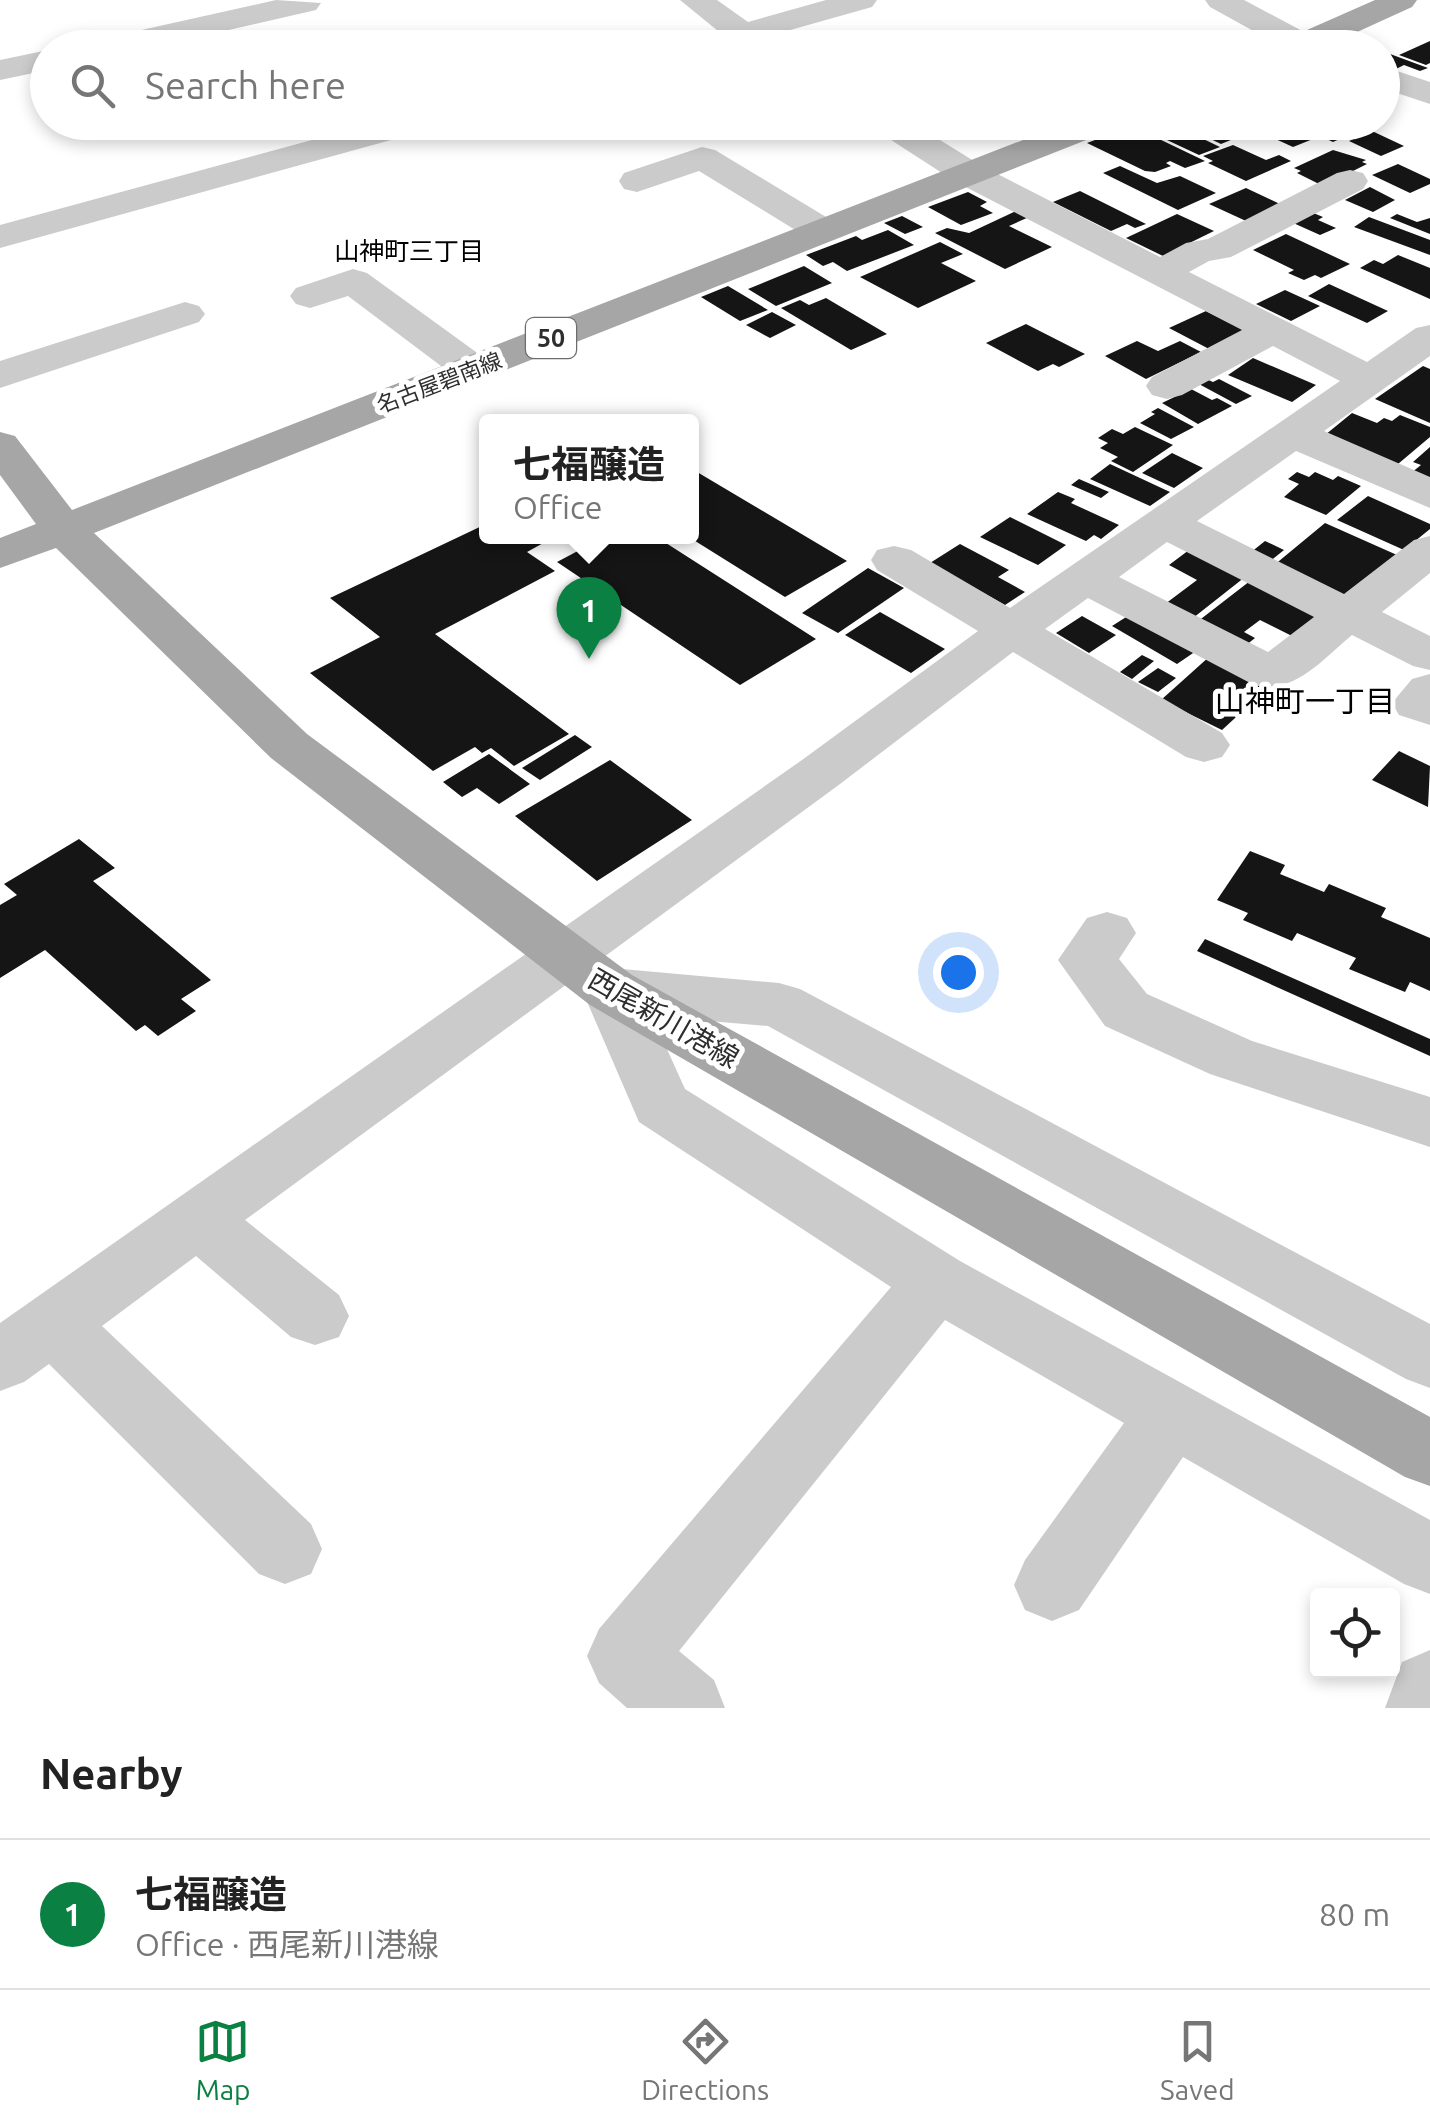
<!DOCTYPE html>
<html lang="en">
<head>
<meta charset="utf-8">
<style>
  body { margin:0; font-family:Ubuntu,"Noto Sans JP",sans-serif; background:#f6f6f6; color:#222 }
  .controls { position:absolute; right:30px; bottom:30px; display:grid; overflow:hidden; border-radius:10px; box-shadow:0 5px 15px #0003 }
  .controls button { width:90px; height:90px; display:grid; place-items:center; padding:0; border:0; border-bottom:2px solid #e0e0e0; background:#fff; color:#222; font:50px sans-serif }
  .you { position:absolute; left:958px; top:972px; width:35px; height:35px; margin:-25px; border:8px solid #fff; border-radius:50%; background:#1a73e8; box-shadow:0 0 0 15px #1a73e833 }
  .badge { display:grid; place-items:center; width:65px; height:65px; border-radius:50%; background:#0b8043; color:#fff; font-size:32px; font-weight:700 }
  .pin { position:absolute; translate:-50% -82px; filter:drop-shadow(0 2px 5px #0008) }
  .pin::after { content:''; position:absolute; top:52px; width:35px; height:30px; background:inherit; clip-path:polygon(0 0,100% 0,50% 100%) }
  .popup { position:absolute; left:479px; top:414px; width:220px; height:130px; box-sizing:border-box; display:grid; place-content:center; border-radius:10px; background:#fff; filter:drop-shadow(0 2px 8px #0005); font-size:32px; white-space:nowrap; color:#767676 }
  .popup b { font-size:38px; color:#222 }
  .popup::after { content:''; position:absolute; left:50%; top:100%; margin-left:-20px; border:20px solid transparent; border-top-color:#fff }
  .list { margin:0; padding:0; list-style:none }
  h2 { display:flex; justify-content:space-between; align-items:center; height:130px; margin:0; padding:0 40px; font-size:42px }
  h2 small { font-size:32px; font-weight:400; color:#767676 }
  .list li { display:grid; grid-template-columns:65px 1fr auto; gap:30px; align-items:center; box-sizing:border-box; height:150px; padding:0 40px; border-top:2px solid #e0e0e0 }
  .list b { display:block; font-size:38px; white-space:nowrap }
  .list p { margin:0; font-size:32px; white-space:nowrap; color:#767676 }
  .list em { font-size:32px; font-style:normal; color:#767676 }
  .icon { flex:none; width:55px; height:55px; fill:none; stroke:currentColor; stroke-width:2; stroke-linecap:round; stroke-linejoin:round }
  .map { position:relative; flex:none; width:1430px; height:1708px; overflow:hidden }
  .search { position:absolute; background:#fff; box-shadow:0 5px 15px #0003; left:30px; right:30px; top:30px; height:110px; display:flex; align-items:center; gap:25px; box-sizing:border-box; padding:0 35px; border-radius:55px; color:#767676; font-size:38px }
  .sheet { height:280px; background:#fff }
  nav { display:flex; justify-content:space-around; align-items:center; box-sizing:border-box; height:140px; border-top:2px solid #e0e0e0; background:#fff; font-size:28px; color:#767676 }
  nav a { display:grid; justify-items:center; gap:5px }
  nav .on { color:#0b8043 }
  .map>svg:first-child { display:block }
</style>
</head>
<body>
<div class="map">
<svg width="1430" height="1708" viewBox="0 0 1430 1708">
  <rect width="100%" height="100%" fill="#fff"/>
  <path fill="#151515" d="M1430,41V63L1426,65L1399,55Z
    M1382,51L1428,68L1420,71L1404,65L1396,69L1382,64Z
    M1140,122H1168L1220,147L1199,155L1135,125Z
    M1175,122H1215L1243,135L1221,144Z
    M1238,122H1276L1313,139L1293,147Z
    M1337,122H1354L1365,127L1333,142L1314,133Z
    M1132,126L1205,161L1185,168L1170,161L1166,163L1171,166L1155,172L1145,171L1087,143Z
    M1372,131L1404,146L1381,156L1349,141Z
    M1233,145L1266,160L1279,155L1291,161L1246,181L1208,163L1213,161L1203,156Z
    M1333,150L1366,160L1362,162L1367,164L1323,186L1297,173L1301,171L1294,168Z
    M1398,164L1430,179V184L1410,193L1372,175Z
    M1120,166L1157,183L1180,176L1216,193L1178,210L1103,173Z
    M1370,187L1395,200L1373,212L1345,200Z
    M1246,188L1282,205L1246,221L1209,204Z
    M1080,191L1146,224L1135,228L1127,224L1111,231L1053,202Z
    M968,192L987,202L980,206L993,213L961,225L928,207Z
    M1016,211L1029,217L1009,226L1052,247L1005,269L935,233L947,228L969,233Z
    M1311,212L1323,217L1318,220L1336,228L1320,235L1291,222Z
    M1177,214L1214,231L1163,256L1126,238Z
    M1397,214L1417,222L1430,218V234L1390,218Z
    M902,216L923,227L905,234L884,223Z
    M1369,217L1430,240V255L1354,227Z
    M888,230L914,245L847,271L833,262L823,266L806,255L856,236L862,240Z
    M1286,234L1350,264L1321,278L1315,275L1304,280L1288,273L1294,270L1253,250Z
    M940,242L963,254L941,263L976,281L918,308L860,277Z
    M1398,255L1430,268V299L1360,268L1374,260L1383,264Z
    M804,266L832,283L776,306L748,289Z
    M1329,284L1388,311L1367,323L1308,296Z
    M728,286L768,310L740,321L701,297Z
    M1285,290L1320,306L1291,321L1256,304Z
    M826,298L887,334L851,350L781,308L800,300L809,305Z
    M1206,311L1248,332L1211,350L1169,328Z
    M772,312L796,325L770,338L746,325Z
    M1026,324L1085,354L1059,367L1053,364L1038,371L986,343Z
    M1137,341L1158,351L1180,341L1201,352L1146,379L1105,356Z
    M1253,358L1316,385L1292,402L1228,375Z
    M1423,366L1430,369V423L1375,399Z
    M1206,379L1213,382L1219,379L1252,396L1236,404L1197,383Z
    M1191,389L1212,400L1217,398L1232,406L1198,424L1162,403Z
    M1158,408L1194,427L1171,439L1140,423L1155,414L1151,412Z
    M1352,413L1377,423L1384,418L1392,421L1400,415L1430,427V437L1398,464L1325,435Z
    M1135,427L1173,445L1133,472L1111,461L1118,457L1100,448L1108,443L1098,438L1112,429L1123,434Z
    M1430,447V480L1411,473L1421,465L1413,462Z
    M1172,453L1203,468L1174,488L1142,473Z
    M1110,464L1170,492L1150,506L1090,479Z
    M692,469L847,561L785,597L692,539Z
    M1297,472L1309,477L1315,472L1333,480L1338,476L1361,486L1326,515L1284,497L1299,484L1288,479Z
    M1079,479L1109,492L1101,498L1071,485Z
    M1058,492L1075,499L1071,503L1119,525L1101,539L1094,535L1086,541L1027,514Z
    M1368,496L1430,524V529L1404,550L1337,520Z
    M1010,517L1066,545L1038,565L980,537Z
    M1325,523L1397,555L1346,599L1273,566Z
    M486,524V536H556L527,552L555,571L435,634L569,734L514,766L491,748L482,753L475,747L433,771L310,673L380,637L330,598Z
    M606,536H655L816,639L740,685L557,562Z
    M1265,541L1284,550L1269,562L1250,553Z
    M960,544L1009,570L998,577L1025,592L1005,605L930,563Z
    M1189,550L1245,577L1193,618L1165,604L1197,580L1169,565Z
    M868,568L904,588L838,633L802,613Z
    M1250,581L1322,616L1296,638L1260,620L1244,632L1255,638L1245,646L1197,622Z
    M880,612L945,649L911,673L845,635Z
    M1134,612L1199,649L1177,664L1112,626Z
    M1082,616L1116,635L1089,653L1056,633Z
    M1142,655L1154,661L1132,679L1120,672Z
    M1210,656L1271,685L1222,730L1161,700Z
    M1158,668L1176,678L1158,692L1138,682Z
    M575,735L592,747L540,780L522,768Z
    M1399,751L1430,766L1428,807L1372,780Z
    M489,754L530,784L499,804L477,788L462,797L443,782Z
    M610,760L692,820L597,881L515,816Z
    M79,839L115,868L93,881L211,980L181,999L196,1011L158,1036L145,1025L136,1031L45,950L0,978V905L17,895L4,884Z
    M1250,851L1285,865L1280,874L1324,892L1329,884L1386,908L1381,917L1430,938V991L1410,982L1405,992L1349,969L1356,958L1297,933L1292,941L1243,920L1248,913L1217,900Z
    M1205,939L1430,1039V1056L1197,951Z"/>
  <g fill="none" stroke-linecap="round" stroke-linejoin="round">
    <path fill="#cbcbcb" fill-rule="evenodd" d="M276,0L321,3L316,10L150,48H88L92,41Z
      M680,0H717L748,22L826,0H877L872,7L769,36L780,48H677L681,41L718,31Z
      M1205,0H1244L1321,41L1325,48H1284L1210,7Z
      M48,50V70L0,80V60Z
      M1382,66L1430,82V104L1382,88Z
      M378,122H436L431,129L0,248V225Z
      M869,122H911L982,166L1160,257L1186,243L1208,239L1337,173L1350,170L1363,173L1368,181L1363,189L1231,257L1209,261L1189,272L1367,362L1416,328L1430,325V356L1324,431L1430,477V508L1296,451L1197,521L1344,594L1414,540L1430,536V573L1382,612L1430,636V670L1413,666L1352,635C1323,659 1294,695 1254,685L1088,598L1045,629L1222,733L1230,745L1222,757L1204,762L1186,757L1013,652L840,784L245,1220L339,1295L349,1316L339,1337L315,1345L291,1337L196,1256L102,1326L311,1524L322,1549L311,1574L285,1584L259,1574L49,1364L24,1382L0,1391V1323L802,760L978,631L877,570L871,560L877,550L894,546L911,550L1010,608L1340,381L1273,346L1182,395L1167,399L1152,395L1146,386L1152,377L1242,330L956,182L874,129ZM1167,542L1314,617L1268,652L1119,577Z
      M702,147L715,150L836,223L842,231L836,239L823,242L810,239L699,171L637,192L624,189L619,181L624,173Z
      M353,269L367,273L487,360L493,369L487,378L472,381L457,378L348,296L310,308L296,304L290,296L296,288Z
      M185,302L199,306L205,314L199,322L0,388V361Z
      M1430,674V725L1399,715L1392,703L1412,679Z
      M1107,912L1127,918L1136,933L1119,959L1147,994L1252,1041L1430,1097V1147L1210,1074L1105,1026L1058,960L1087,918Z
      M611,968L779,983L800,989L1430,1324V1388L1406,1379L768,1026L652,1016L685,1089L960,1261L1430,1520V1594L1404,1584L1183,1457L1079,1610L1052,1621L1025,1610L1014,1585L1025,1560L1124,1423L945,1320L679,1651L714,1680L725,1708H627L599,1683L587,1656L599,1629L891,1287L639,1122L582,990L590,975Z
      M1430,1650V1708H1385L1402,1662Z"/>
    <path fill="#a6a6a6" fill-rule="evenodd" d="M1375,0H1417L1412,7L1322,48H1278L1282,41Z
      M1069,122H1119L1114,129L94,533L307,734L632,975L1430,1417V1486L1405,1477L590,1005L271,758L56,548L0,568V538L36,524L0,475V432L15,436L72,510Z"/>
  </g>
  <g text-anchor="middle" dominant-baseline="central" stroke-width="10" stroke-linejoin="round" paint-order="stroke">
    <g font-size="22" fill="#2e2e2e" stroke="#fff">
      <text transform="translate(439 382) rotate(-21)">名古屋碧南線</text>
    </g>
    <g font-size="25" fill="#000" stroke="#fff">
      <text x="409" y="251">山神町三丁目</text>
    </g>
    <rect fill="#fff" stroke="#6d6d6d" stroke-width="2.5" x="526" y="318" width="50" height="40" rx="8"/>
    <g font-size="25" font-weight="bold" fill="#2e2e2e">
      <text x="551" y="338">50</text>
    </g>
    <g font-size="28" fill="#2e2e2e" stroke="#fff">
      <text transform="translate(664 1018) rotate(30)">西尾新川港線</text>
    </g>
    <g font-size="30" fill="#000" stroke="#fff">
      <text x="1305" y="701">山神町一丁目</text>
    </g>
  </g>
</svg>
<div class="controls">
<button><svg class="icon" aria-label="locate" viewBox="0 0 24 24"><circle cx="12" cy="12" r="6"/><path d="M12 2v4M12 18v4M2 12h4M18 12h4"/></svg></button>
</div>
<div class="you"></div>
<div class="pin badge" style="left:589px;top:659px">1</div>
<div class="popup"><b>七福醸造</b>Office</div>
<div class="search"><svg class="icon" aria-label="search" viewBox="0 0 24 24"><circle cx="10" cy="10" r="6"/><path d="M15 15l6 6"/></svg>Search here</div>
</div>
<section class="sheet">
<h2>Nearby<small></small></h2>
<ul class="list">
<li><span class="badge">1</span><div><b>七福醸造</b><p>Office · 西尾新川港線</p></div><em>80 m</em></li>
</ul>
</section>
<nav>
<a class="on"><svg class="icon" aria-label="map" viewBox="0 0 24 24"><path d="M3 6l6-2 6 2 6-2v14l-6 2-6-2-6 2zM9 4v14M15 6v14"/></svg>Map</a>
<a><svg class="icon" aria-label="directions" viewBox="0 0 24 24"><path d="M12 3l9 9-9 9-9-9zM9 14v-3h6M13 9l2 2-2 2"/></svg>Directions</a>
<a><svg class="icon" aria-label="saved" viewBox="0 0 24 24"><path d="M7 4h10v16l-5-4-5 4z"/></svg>Saved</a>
</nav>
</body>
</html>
